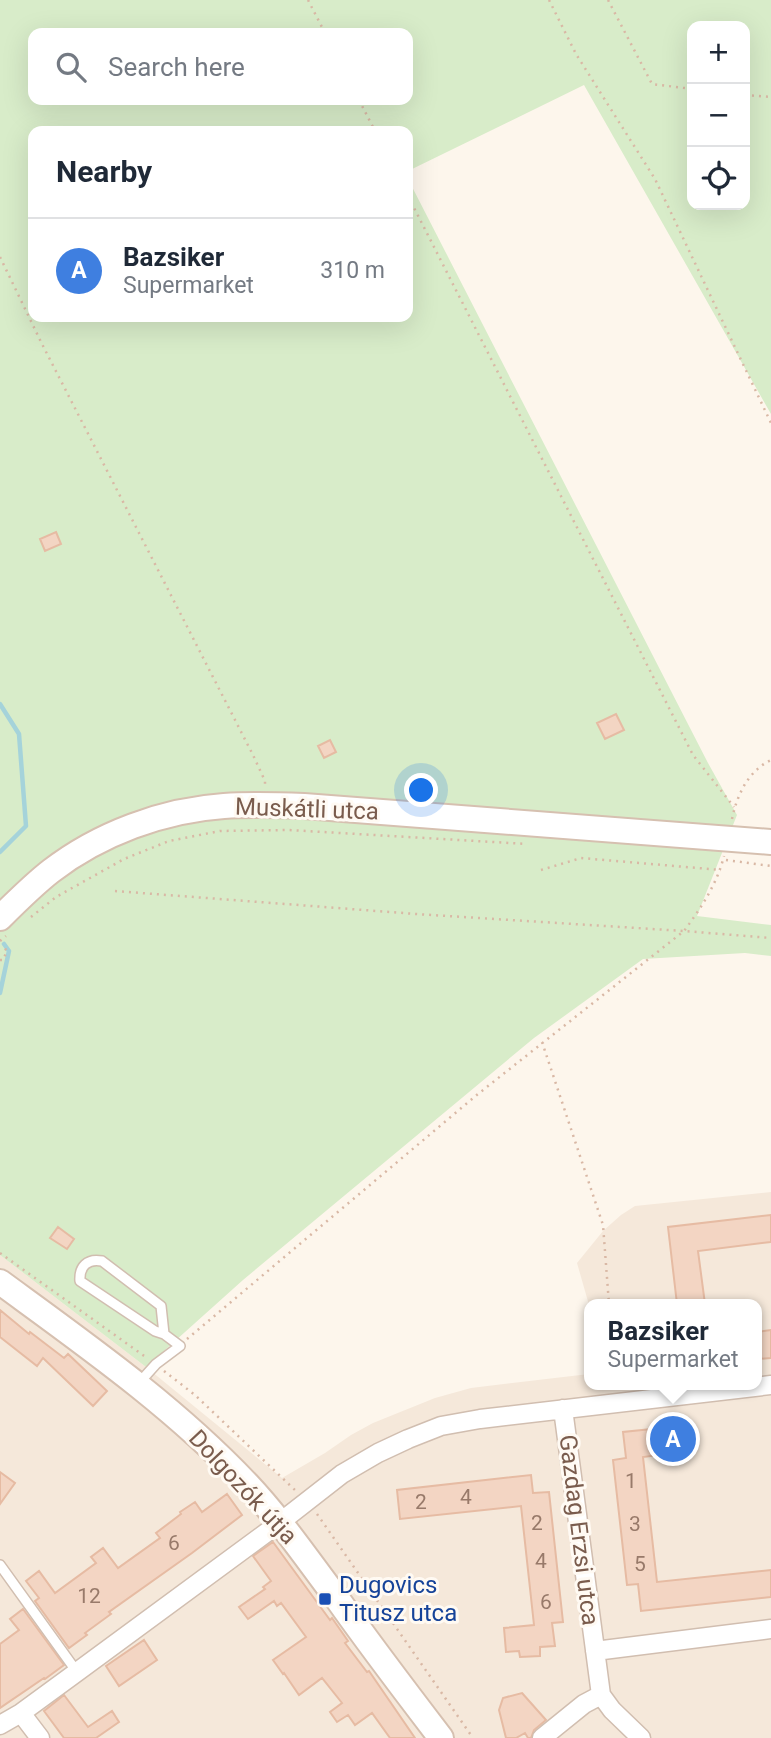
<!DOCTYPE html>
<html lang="en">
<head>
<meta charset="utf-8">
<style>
  body { margin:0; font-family:Roboto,sans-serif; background:#f2f2f3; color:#1f2937 }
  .controls { position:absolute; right:21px; top:21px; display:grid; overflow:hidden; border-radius:14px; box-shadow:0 7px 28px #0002 }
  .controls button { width:63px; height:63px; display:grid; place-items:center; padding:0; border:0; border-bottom:2px solid #e0e1e3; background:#fff; color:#1f2937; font:35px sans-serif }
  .you { position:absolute; left:422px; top:791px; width:24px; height:24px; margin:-18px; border:5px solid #fff; border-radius:50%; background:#1a73e8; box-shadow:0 0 0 10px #1a73e833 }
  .badge { display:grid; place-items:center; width:46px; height:46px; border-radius:50%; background:#e76f51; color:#fff; font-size:23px; font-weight:700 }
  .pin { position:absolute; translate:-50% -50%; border:4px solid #fff; box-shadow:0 2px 7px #0006 }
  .popup { position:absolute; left:584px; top:1299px; width:178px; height:91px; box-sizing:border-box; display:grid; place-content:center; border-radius:14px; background:#fff; filter:drop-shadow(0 2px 5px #0005); font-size:23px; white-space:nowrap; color:#747a83 }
  .popup b { font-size:26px; color:#1f2937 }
  .popup::after { content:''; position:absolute; left:50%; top:100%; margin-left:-14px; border:14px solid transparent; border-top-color:#fff }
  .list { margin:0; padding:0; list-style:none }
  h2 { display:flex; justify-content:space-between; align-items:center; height:91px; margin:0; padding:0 28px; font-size:30px }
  h2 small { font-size:23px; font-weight:400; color:#747a83 }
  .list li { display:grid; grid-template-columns:46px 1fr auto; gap:21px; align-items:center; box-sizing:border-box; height:105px; padding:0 28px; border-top:2px solid #e0e1e3 }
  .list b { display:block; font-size:26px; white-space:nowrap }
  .list p { margin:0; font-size:23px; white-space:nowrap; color:#747a83 }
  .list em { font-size:23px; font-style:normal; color:#747a83 }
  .icon { flex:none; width:38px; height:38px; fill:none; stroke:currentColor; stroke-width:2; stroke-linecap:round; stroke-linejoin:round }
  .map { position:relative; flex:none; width:771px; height:1738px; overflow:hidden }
  .search { position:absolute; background:#fff; box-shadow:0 7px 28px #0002; left:28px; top:28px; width:385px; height:77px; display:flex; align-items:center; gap:18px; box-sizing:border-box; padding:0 24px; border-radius:14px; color:#747a83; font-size:26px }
  .panel { position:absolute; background:#fff; box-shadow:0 7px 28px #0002; left:28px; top:126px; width:385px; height:196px; border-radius:14px }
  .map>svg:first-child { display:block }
</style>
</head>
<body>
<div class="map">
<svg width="771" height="1738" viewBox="0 0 771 1738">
  <rect width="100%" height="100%" fill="#fdf6ec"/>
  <path fill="#f5e8da" d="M771,1192V1738H0V1255L146,1367L282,1478L325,1453L351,1435L373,1423L435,1398L471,1388L589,1374V1385H757V1304L589,1305L577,1263L603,1231L621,1215L635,1206Z"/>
  <path fill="#d8ecc9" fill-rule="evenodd" d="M0,0H771V414L584,85L408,171V131H33V317H408V179L708,763L737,815L697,916L771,925V956L745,953L643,959L534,1038L243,1280L146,1367L0,1255ZM692,26H745V205H692ZM33,33H408V100H33Z"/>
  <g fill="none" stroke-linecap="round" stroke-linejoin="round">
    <path stroke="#a5d3da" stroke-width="4.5" d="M0,704L19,734L26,826L0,852
      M0,993L9,951L4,944"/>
  </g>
  <path fill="#f3d5c3" stroke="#e6bba3" stroke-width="2" d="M56,532L61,544L45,551L40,539Z
    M616,714L624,730L605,739L597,723Z
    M330,740L336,752L324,758L318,746Z
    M771,1215V1242L698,1251L705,1304H677L668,1227Z
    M58,1227L74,1239L67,1249L50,1238Z
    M0,1310L29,1334L30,1332L64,1358L68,1354L107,1391L93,1406L43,1358L37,1366L0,1337Z
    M771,1330V1358L757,1359V1332Z
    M671,1427L674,1453L643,1457L657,1582L771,1570V1597L641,1611L638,1584L627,1585L613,1460L626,1458L623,1432Z
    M0,1472L15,1483L0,1504Z
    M531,1475L533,1493L549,1492L563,1622L552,1623L555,1646L540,1647V1656L520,1657L519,1651L506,1652L504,1628L534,1625L521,1506L400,1519L397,1490Z
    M227,1494L242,1515L192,1553L109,1612L111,1614L85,1633L87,1635L69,1648L35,1601L39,1598L26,1581L39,1571L55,1593L96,1563L91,1557L103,1548L118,1568L160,1538L156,1533L181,1514L180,1512L195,1502L202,1512Z
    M273,1542L330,1620L332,1618L348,1641L345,1643L367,1672L369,1671L415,1738H390L372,1713L355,1725L348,1715L337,1722L330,1712L342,1703L322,1678L299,1695L284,1673L283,1674L273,1660L306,1637L281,1603L277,1606L274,1601L248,1619L239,1607L265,1589L263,1587L271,1581L253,1556Z
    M23,1609L64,1665L45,1679L44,1678L0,1708V1644L19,1630L10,1619Z
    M144,1640L157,1660L119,1686L106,1666Z
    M522,1693L546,1720L534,1730L531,1738H528L525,1733L516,1738H506L499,1710L503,1698Z
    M64,1695L88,1727L112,1711L119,1722L96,1738H64L44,1711Z"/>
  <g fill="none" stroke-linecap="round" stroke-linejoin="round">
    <defs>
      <path id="service" d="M138,1384L156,1364L180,1346L164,1334L161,1306L102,1261C87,1258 79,1267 80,1281L155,1331L164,1334
        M0,1565L77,1672"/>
      <path id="minor" d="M563,1409L601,1695L612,1710L641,1738
        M595,1651L771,1629
        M21,1713L40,1738
        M0,1725L21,1713L77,1672L274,1527L342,1474L378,1453L408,1439L441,1426L480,1419L771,1385
        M542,1738L584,1704L601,1695"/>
      <path id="secondary" d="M0,918C16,902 33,885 51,871C99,834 163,810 224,806C251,804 278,805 304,806L771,842
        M0,1282C86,1345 173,1406 247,1484C280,1519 307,1559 336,1597C370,1645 405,1691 441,1738"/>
    </defs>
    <use href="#service" stroke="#d1beb0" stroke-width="12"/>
    <use href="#minor" stroke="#d1beb0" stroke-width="21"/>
    <use href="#secondary" stroke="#d6c0b0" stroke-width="28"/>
    <path stroke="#d9b8a5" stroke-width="2.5" stroke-dasharray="2 5" stroke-linecap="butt" d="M308,0L325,33
      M549,0L576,54L655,179L771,423
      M608,0L652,84L692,89
      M745,95L771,97
      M359,100L375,131
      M408,196L693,755L734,807
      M0,257L42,344L253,755L265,781V786
      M732,819C737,795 748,771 771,760
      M726,860L771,866
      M541,870L581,858L721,870
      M115,891L416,914L684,931L771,938
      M31,917L56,897L124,859L169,841L220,831L289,830L527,844
      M0,941L6,936
      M0,960H3L7,951L3,946
      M542,1042L603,1225L609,1304
      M0,1253L147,1358
      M187,1339L478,1094L684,931C701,908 717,884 724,856
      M164,1371L195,1395L296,1491
      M317,1514L473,1738"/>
    <use href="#service" stroke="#fff" stroke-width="9"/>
    <use href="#minor" stroke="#fff" stroke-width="18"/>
    <use href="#secondary" stroke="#fff" stroke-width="24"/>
  </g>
  <rect fill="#1a4fb4" stroke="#fffaf3" stroke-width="2.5" x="318" y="1592" width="14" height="14" rx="3.5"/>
  <g text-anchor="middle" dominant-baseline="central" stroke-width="6" stroke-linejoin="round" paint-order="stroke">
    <g font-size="21" fill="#987a6a">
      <text x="631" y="1481">1</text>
      <text x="466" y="1497">4</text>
      <text x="421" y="1502">2</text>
      <text x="537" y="1523">2</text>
      <text x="635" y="1524">3</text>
      <text x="174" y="1543">6</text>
      <text x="541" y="1561">4</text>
      <text x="640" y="1564">5</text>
      <text x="89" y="1596">12</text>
      <text x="546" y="1602">6</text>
    </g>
    <g font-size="24" fill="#7a5c4d" stroke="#fffaf3">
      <text transform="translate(307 809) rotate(2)">Muskátli utca</text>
      <text transform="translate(243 1487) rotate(47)">Dolgozók útja</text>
      <text transform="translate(579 1530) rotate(83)">Gazdag Erzsi utca</text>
    </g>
    <g font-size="24" fill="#164399" stroke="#fffaf3" text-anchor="start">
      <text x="339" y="1585">Dugovics<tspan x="339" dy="28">Titusz utca</tspan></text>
    </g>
  </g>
</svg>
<div class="controls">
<button>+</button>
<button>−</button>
<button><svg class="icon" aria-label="locate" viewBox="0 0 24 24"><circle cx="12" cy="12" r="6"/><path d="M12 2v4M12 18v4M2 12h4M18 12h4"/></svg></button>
</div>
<div class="you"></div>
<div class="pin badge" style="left:673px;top:1439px;background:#3f7fe0">A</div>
<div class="popup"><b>Bazsiker</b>Supermarket</div>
<div class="search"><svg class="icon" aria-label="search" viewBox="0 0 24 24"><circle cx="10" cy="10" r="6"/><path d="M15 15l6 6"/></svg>Search here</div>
<section class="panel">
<h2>Nearby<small></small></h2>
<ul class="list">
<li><span class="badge" style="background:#3f7fe0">A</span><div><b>Bazsiker</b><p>Supermarket</p></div><em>310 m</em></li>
</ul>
</section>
</div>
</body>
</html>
